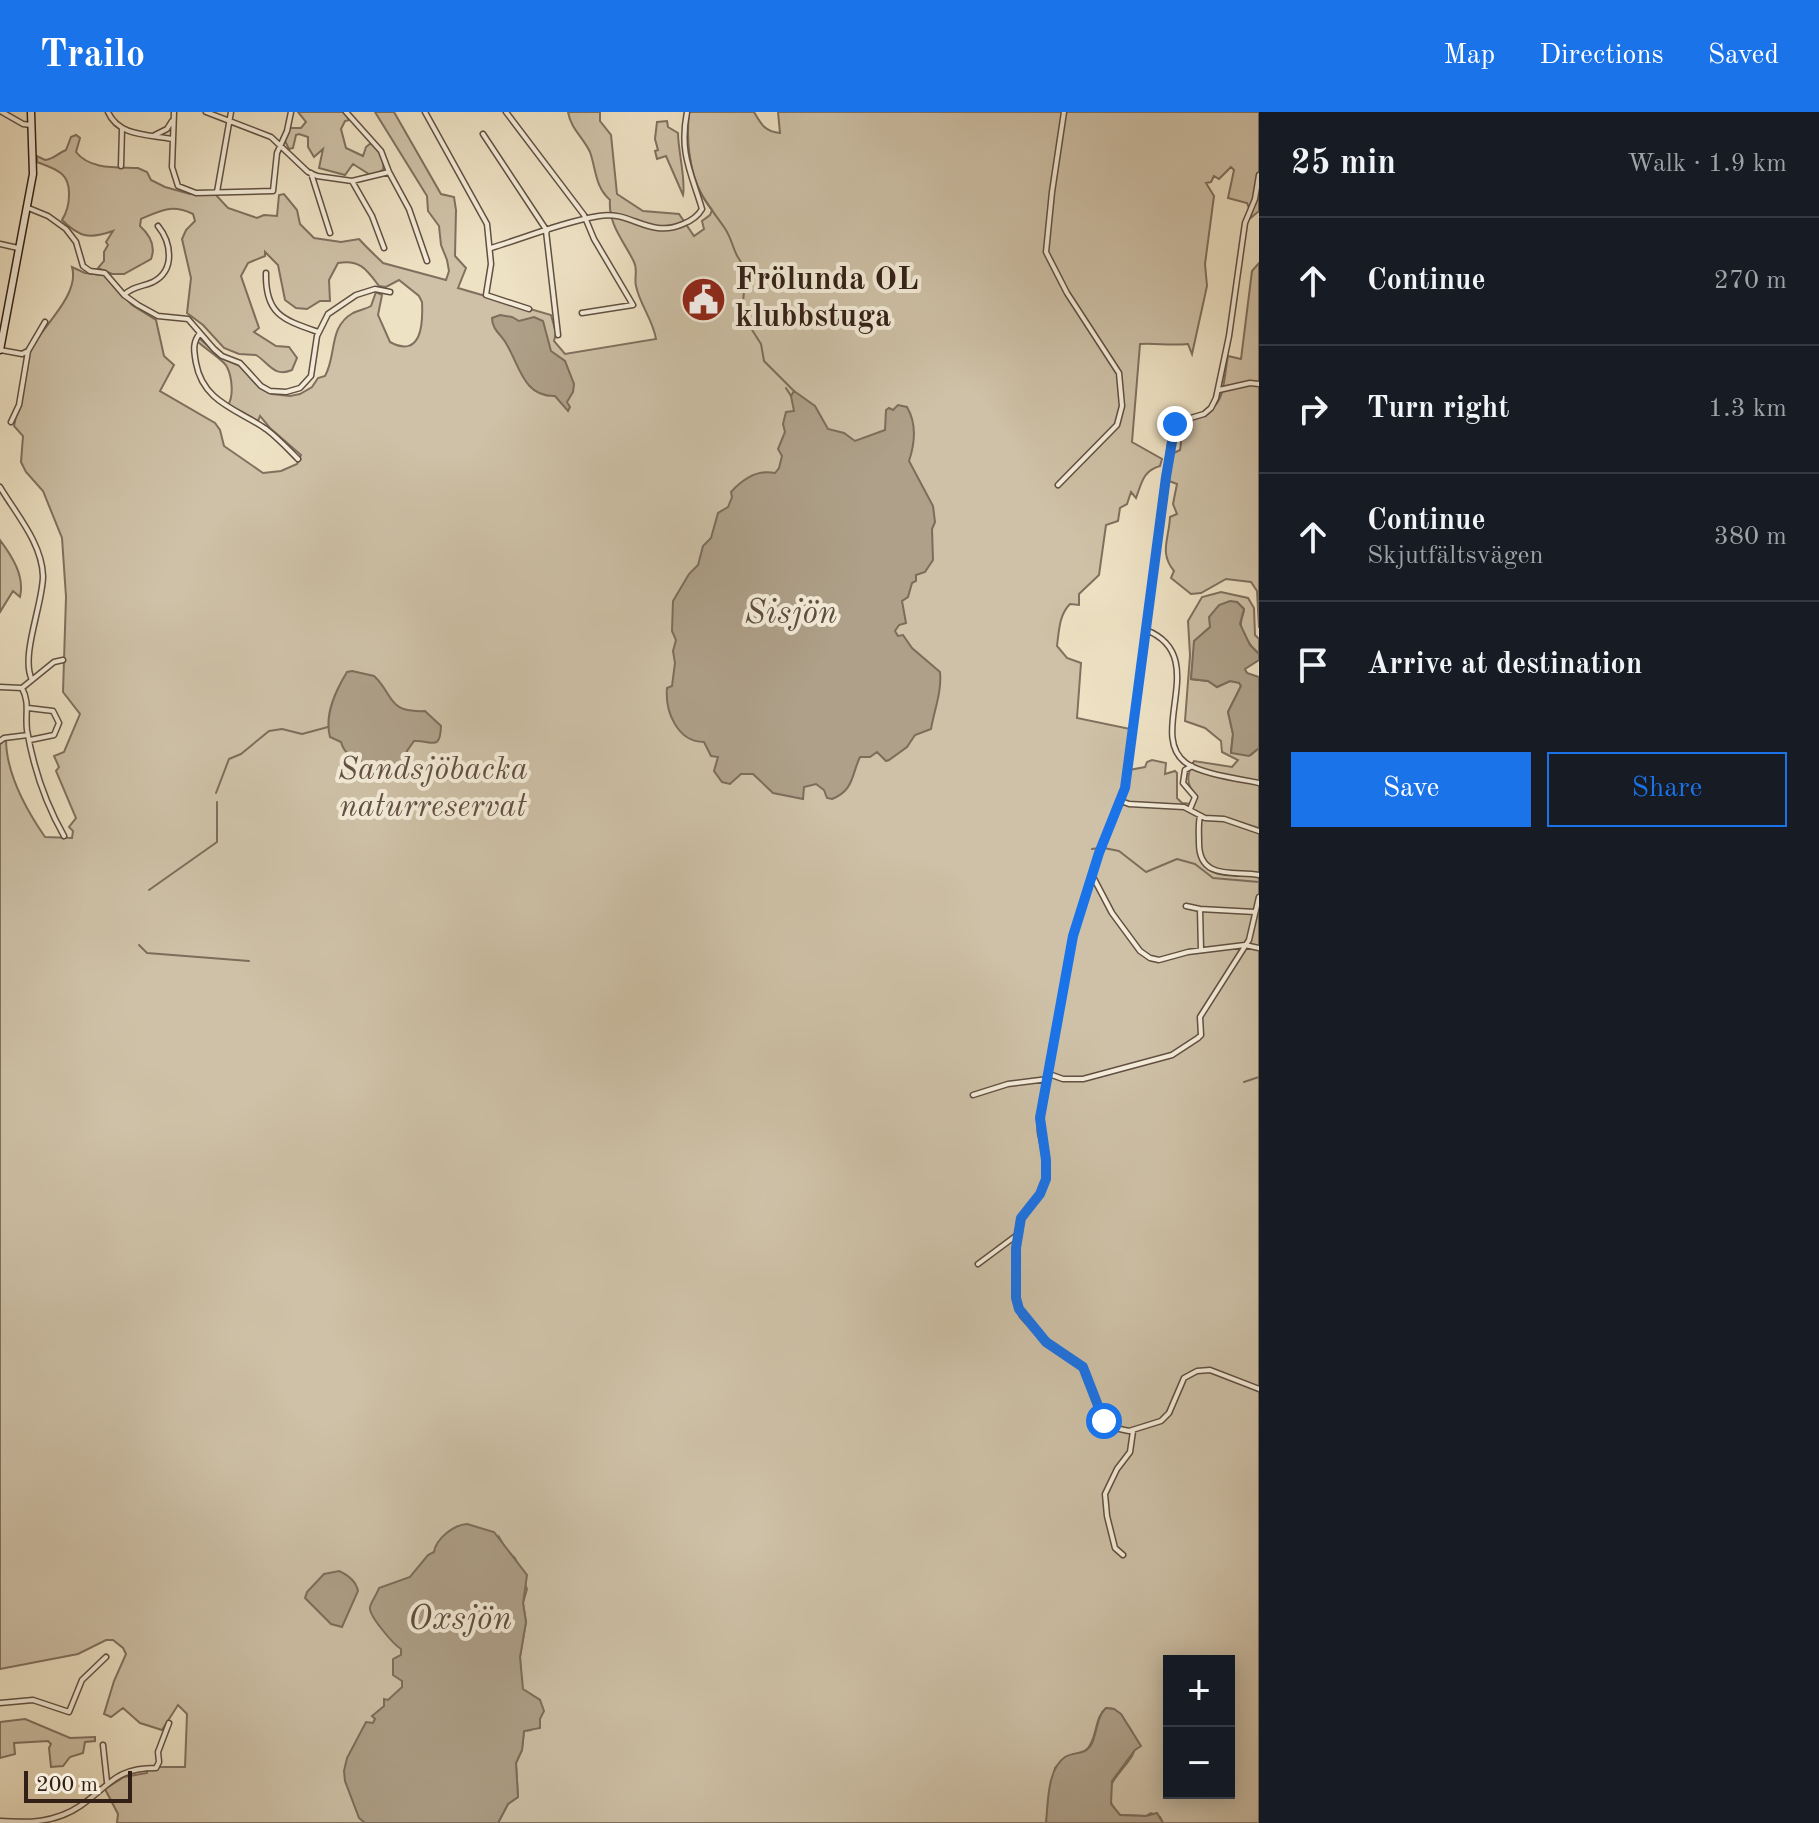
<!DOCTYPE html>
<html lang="en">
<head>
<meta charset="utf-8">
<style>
  body { margin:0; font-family:"Old Standard TT",serif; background:#242831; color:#f1f3f6 }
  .controls { position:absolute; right:24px; bottom:24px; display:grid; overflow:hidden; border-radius:0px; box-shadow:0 4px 20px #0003 }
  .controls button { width:72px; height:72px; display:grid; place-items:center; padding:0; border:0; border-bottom:2px solid #363941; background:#171b24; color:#f1f3f6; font:40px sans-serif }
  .scale { position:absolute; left:24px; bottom:20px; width:108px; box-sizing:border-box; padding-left:8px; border:4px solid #322017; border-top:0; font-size:22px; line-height:28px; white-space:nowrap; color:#322017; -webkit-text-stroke:6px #f4ecd9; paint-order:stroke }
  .stop { position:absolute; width:24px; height:24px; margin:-18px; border:6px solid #1a73e8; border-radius:50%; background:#fff }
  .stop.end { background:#1a73e8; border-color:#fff; box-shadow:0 2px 8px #0008 }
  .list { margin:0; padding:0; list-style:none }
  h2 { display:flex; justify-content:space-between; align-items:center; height:104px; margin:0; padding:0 32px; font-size:34px }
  h2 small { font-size:26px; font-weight:400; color:#9ea1a6 }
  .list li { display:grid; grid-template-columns:52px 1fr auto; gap:24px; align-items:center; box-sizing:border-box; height:128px; padding:0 32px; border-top:2px solid #363941 }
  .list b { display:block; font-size:30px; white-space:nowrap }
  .list p { margin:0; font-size:26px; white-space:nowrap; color:#9ea1a6 }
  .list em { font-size:26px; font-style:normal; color:#9ea1a6 }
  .actions { display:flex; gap:16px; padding:24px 32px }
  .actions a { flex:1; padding:18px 0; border:2px solid #1a73e8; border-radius:0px; text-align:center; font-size:28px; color:#1a73e8 }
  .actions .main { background:#1a73e8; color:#fff }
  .icon { flex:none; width:44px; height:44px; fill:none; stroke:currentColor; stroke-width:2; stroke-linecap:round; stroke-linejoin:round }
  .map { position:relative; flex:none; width:1259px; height:1711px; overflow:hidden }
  header { display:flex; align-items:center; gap:48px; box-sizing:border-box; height:112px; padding:0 40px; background:#1a73e8; color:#fff }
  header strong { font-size:38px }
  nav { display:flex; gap:44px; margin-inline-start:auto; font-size:28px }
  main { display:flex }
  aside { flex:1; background:#171b24 }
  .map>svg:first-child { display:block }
</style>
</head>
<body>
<header>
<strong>Trailo</strong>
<nav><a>Map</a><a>Directions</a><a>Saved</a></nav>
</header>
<main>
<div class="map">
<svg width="1259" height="1711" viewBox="0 0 1259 1711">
  <rect width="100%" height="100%" fill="#eee2c4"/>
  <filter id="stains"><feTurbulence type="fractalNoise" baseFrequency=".0025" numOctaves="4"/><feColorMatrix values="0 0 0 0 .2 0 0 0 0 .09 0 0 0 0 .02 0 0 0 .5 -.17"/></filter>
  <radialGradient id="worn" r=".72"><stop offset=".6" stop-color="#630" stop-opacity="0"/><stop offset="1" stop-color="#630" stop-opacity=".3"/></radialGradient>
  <path fill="#cec1a7" stroke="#80705f" stroke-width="2" fill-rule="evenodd" d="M298,0H344L349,8L345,9L341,17L346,36L363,44L366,35L371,31C379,38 385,46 383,58L372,64L353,52L345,63L319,56L323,37L314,45L308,35V25L299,22L296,23L293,36L289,37L285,29L290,16H301L306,10Z
    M375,0H394L441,82L454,85L456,98L455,144L466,156L458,176L551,203L556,221L554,229L565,242L656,227C653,208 640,193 636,174C634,166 638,158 634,150C624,129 608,113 610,88C595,75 596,57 590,40C583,25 571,17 568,0H600V9L611,23L617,82L643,99L679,102L694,124L704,117L702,109L710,103L712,98C690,71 686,33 689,0H754C761,12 765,20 780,21L778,0H1259V99L1247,109L1250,98L1247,91L1228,86L1234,58L1231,55L1219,67L1214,64L1211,70L1206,71L1214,84L1205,152L1207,174L1192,242L1188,232C1169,234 1158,231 1140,232L1132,330L1162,347L1160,354C1143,359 1142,370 1136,386L1131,380L1127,392L1120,396L1118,409L1106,413L1099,463L1079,482V493L1070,492C1059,503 1059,519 1057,534L1067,546L1081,551L1077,606L1135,618L1129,658L1145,655L1147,650L1152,648L1166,651L1165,662L1175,659L1177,661V686L1182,691L1192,692L1196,683C1185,672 1187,662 1194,649L1232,655L1238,648L1222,640L1221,629L1205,616L1185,609L1190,543L1188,509L1202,485L1221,480L1248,486L1254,496L1255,523L1259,527V542C1251,535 1240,521 1241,511C1241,506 1244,502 1244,497L1237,490C1220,492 1210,499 1210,515L1195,529L1191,567L1208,569L1217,575L1230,569L1239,570L1241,574L1228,600L1233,622L1231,639L1251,643L1259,636V1711H1163L1160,1705L1151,1701L1146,1704L1120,1703C1087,1670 1140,1655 1135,1629C1134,1618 1122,1606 1114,1597L1106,1596C1096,1604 1097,1620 1091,1631C1087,1642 1078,1640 1070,1644C1065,1647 1060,1652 1055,1656L1046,1711H498L508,1692L518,1685L516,1651L522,1638L524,1619L531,1618L540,1588L522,1577L520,1545L526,1510L523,1491L527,1477L515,1446L507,1439L499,1425L433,1711H117L118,1702L105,1677L124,1665L147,1661V1655H185L187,1602L178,1593L162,1618L140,1611L123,1596L111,1605L104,1602L114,1569L126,1542L123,1536L113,1528H106L78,1542L0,1557V631L6,627C6,661 25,696 45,725L72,726L73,719L69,715L76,706L56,659L59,655L54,644L64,640L80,602L63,580L66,485L62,426L43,379L26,360L21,350L23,324L14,314C18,297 25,248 32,235C44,213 80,182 72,155L85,161L104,163L132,193L156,208L164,244L174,253L160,279L215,311L220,318L224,334L263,361L281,359L297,352L301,343L270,316L260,304L258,309L228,293C234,284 232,265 227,255C224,248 204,236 197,229L199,226L220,245L240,254L257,273L272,282L290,284L300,282L312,275L318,266L325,264C337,243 328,215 353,201C359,198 366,197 371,194L376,180L382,183L378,203L390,230C422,247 423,211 422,190L419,184L399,168L386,175L379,174C367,158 360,147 338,151L329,168L330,189H320L307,197L296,196L285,188L278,153L265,140V144L248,151L241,164L259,216L254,220L276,234L289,235L297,246L292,258C274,266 269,251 256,243L239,242L224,236L203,213L187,201L191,166L182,127L186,118L195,109L193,102C172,92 161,98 141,107L140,114C150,123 156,134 151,147L124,162H112L98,156L104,149V140L108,133L106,130L113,119C90,127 80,126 62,108C67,100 69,92 69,83C70,61 56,57 37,50V44L45,48C54,47 58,41 66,38L71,25L76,23L80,26L76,40C90,58 118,55 138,56L147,60L151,68L165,75L190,82H215L228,96L257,106L264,103L277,104L279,83L284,82L297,98L300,112L314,126L341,130L359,127C367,136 374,142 383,151L446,168L449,159L447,148L441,133L439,114L428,99L427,84ZM1169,1549H1229V1681H1169Z
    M667,9L668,15L678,21C678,38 686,69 683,83L666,44L657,47L655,39L658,38L655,27L657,10Z
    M1259,151V516L1257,479L1251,470L1226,467L1201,481L1191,482L1171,466L1174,459C1159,441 1169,427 1170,405L1177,402L1173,392L1177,372L1166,368L1174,341L1180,338C1182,329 1180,318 1183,310C1227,298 1221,283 1228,244L1241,247L1252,159Z
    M0,428C12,444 25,464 20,485L13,479L0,500Z
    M25,1607L70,1626L95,1625V1629L85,1630L83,1641L70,1645L63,1654L51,1655L49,1636L51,1632L48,1629L14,1631L15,1642L0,1646V1610Z"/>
  <path fill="#aea089" stroke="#7c6d5b" stroke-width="2" d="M500,203L512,205L519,209L534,205L543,209L551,239L565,249L574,272L573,280L567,290L570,295L568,299L555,284C524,285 520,255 507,233C502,223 492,218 492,206Z
    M794,279L815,294L828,317L844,321L855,329L885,318L886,298L889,296L893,298L898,293L907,295C917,312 915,331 909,349L933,394L935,410L932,417L933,448L925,460L916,463V469L912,471L908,485L902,489L906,511L899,513L895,519L898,524L903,523L912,536L940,560C942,580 934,599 931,617L915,623L907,635L889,648L886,649L877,640L870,645H860C851,664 854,678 832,687L827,686L824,678L816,672L804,675L803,687L773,681L753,662H741L730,672L722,670L714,659L718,645L711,644L704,630C677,630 665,599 667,576L672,574L675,551L673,539L676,528L672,519L673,489L689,462L698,453L703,434L711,426L718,401L728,395L732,385L731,380C743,367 757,357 775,361L779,356L782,344L778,337L785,320L783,312L786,300L794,299L791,284Z
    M1230,489L1237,490L1244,497L1240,512L1250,533L1259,542V548L1245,557L1247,561L1259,565V636L1249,644L1231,641L1233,622L1228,600L1241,574L1239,571L1230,569L1217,575L1208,569L1191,567L1194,529L1210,515L1209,505L1219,493Z
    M352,559L374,564C394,582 386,601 425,599L441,614C440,640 432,628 414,629L407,639L408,646L403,651L404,660C390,667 380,666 365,659L360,647C350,644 344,641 341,630L330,625C324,602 336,578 347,560Z
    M467,1412L494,1420L527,1463L523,1491L526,1510L520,1545L523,1577L540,1588L544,1599L540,1607V1616L524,1619L522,1638L516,1651L518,1685L508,1692L498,1711H365L359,1706L345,1669L344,1659L347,1646L366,1610L373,1611L375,1607L372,1604L384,1594V1587L388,1588L402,1575V1569L393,1563V1547L401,1543V1537C394,1533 368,1503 370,1495C371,1490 377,1482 379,1476L410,1465L428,1443L434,1440C436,1427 453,1413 467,1412Z
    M339,1459C348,1463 356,1469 358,1479L342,1515L331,1512L305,1486L307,1480L324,1462Z
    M1106,1596L1114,1597L1121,1602L1141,1634L1135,1638L1112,1669L1111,1692L1120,1703L1146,1704L1157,1701L1163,1711H1046C1048,1692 1047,1657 1065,1645C1075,1639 1086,1644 1092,1631C1097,1620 1097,1604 1106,1596Z"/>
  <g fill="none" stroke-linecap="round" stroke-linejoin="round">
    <path stroke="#7c6d5b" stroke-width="2" d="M689,41L693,63
      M695,70C703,88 713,99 724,115C734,129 732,142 746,156L742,202L761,232L764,249L794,279
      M786,276L791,284
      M216,681L229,647L241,642L269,619L282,617L302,622L328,615
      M1104,736L1119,739L1146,760L1177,747L1195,752L1213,766L1259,770
      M1092,737L1099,736
      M149,778L217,730V690
      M139,833L147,841L249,849
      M1244,970L1259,965"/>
    <defs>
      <path id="street" d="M2,0L23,12L31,13
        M108,0C119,25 149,22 172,27
        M174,0L172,55L178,74L196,81L273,79L277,41L287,19L291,0
        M206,0L271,25L308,60L317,64L352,69L389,60
        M346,0L381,39L389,60L409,97L427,149
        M425,0L487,112L491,152L486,183L529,197
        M506,0L584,103L594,127L633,193L582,201
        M483,22L547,119
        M155,23L167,17L172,9
        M121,54L122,17
        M311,61L330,121
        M1259,63L1255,87L1245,111L1229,224L1216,286L1211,296L1204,302L1177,310L1172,319L1125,676L1099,741L1073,824L1040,1006V1020L1046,1048V1067L1040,1082L1019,1111L1016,1136L1017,1191L1022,1204L1046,1230L1083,1255L1104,1309L1115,1316L1129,1319L1161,1309L1169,1301L1184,1266L1197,1259L1210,1258L1259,1277
        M352,69L372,104L384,136
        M217,80L231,0
        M26,95L48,104L66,117L76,130L83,154L90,159L105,161L124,183L138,193L158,204L188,207L214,237L222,244L240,251L261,274L270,279L286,280L300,276L311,264L317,224L328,202L356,183L375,177L390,180
        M546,119L558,223
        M0,132L18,136
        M491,136C527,125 563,110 599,104C631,98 649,127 683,112C691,109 698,104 702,97C691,60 679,41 687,0
        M266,161C265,203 284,208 318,220
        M124,183C133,174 142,175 153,170C176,158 171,130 158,114
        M200,221C192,231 194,239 196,251C203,290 237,297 266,317C278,326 288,337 298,347
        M0,238L22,242L28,239
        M1219,278L1250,271L1259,272
        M11,310L19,293L28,239L45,210
        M1058,373L1117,313L1122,294L1119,261L1067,181L1046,140L1052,80L1064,0
        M0,375C16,402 42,431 43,464C43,492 20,544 32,568
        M1146,518C1212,544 1146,622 1186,651C1201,662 1240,667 1259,671
        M0,575L22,576L54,550L63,548
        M22,576C30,591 25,602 27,618C33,654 46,692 64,724
        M28,596L53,599L59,611L54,623L30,628
        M0,629L4,626L28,623
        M1121,689L1129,692L1184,695L1205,706L1224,707L1259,719
        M1190,697L1195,685L1183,671L1185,658L1192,654
        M1200,704C1198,713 1199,722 1199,731C1199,768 1233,759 1259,763
        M1092,763L1112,801L1140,839L1150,846L1159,848L1188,840L1245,833L1259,836
        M1186,794L1200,797L1255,800
        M1200,797L1201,838
        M1049,962L1063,967H1083L1172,943L1198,926L1201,923L1200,905L1249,828L1259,785
        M973,983L1008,972L1048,967
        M978,1152L1017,1123
        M1123,1443L1115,1436L1107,1404L1105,1382L1117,1357L1130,1340L1133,1319
        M0,1591L33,1588L69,1600L82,1568L106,1545
        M103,1633L107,1670
        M0,1709C28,1711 55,1711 80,1694C110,1674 114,1656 156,1656L159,1650L158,1640L169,1611"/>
      <path id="secondary" d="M0,238L33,62L31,0"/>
    </defs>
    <use href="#street" stroke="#615042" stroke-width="7"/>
    <use href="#secondary" stroke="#322017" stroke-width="9"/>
    <use href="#street" stroke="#f4ecd9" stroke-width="4"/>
    <use href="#secondary" stroke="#f4ecd9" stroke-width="6"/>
  </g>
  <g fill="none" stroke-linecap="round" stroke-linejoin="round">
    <path stroke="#1a73e8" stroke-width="10" d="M1104,1309L1083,1255L1046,1230L1019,1197L1016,1186V1136L1021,1106L1040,1082L1046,1067V1048L1040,1006L1073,824L1099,741L1125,676L1166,365L1175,312"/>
  </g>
  <defs>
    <symbol id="civic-disc" viewBox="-11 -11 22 22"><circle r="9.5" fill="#8f2418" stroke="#f4ecd9"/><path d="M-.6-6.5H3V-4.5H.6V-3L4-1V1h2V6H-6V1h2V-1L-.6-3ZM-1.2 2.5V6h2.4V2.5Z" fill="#fff"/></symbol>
  </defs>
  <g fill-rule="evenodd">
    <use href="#civic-disc" x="678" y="162" width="51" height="51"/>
  </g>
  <g text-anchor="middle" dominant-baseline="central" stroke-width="8" stroke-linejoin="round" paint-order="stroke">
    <g font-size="32" font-weight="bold" fill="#322017" stroke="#f4ecd9" text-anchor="start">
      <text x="735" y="169">Frölunda OL<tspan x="735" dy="37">klubbstuga</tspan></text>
    </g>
    <g font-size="32" font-style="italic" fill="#615042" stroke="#f4ecd9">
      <text x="433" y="659">Sandsjöbacka<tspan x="433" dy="37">naturreservat</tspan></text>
    </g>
    <g font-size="34" font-style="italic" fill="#5d4d3f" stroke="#f4ecd9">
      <text x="791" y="502">Sisjön</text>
      <text x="460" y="1508">Oxsjön</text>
    </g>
  </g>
  <rect width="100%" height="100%" filter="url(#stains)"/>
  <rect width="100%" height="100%" fill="url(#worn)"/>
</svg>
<div class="controls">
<button>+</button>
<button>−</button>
</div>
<div class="scale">200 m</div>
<div class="stop" style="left:1104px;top:1309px"></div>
<div class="stop end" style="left:1175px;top:312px"></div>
</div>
<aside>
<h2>25 min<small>Walk · 1.9 km</small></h2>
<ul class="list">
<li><svg class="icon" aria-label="ahead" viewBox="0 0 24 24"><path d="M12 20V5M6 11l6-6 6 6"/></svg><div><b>Continue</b></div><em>270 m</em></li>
<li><svg class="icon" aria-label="right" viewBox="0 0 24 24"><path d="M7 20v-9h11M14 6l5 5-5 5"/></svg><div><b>Turn right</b></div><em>1.3 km</em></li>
<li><svg class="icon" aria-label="ahead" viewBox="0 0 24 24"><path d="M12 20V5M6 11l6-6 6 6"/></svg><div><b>Continue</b><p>Skjutfältsvägen</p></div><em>380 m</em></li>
<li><svg class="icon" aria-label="arrive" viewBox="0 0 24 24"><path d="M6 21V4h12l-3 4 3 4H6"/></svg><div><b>Arrive at destination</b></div></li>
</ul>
<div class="actions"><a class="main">Save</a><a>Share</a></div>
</aside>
</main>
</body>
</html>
